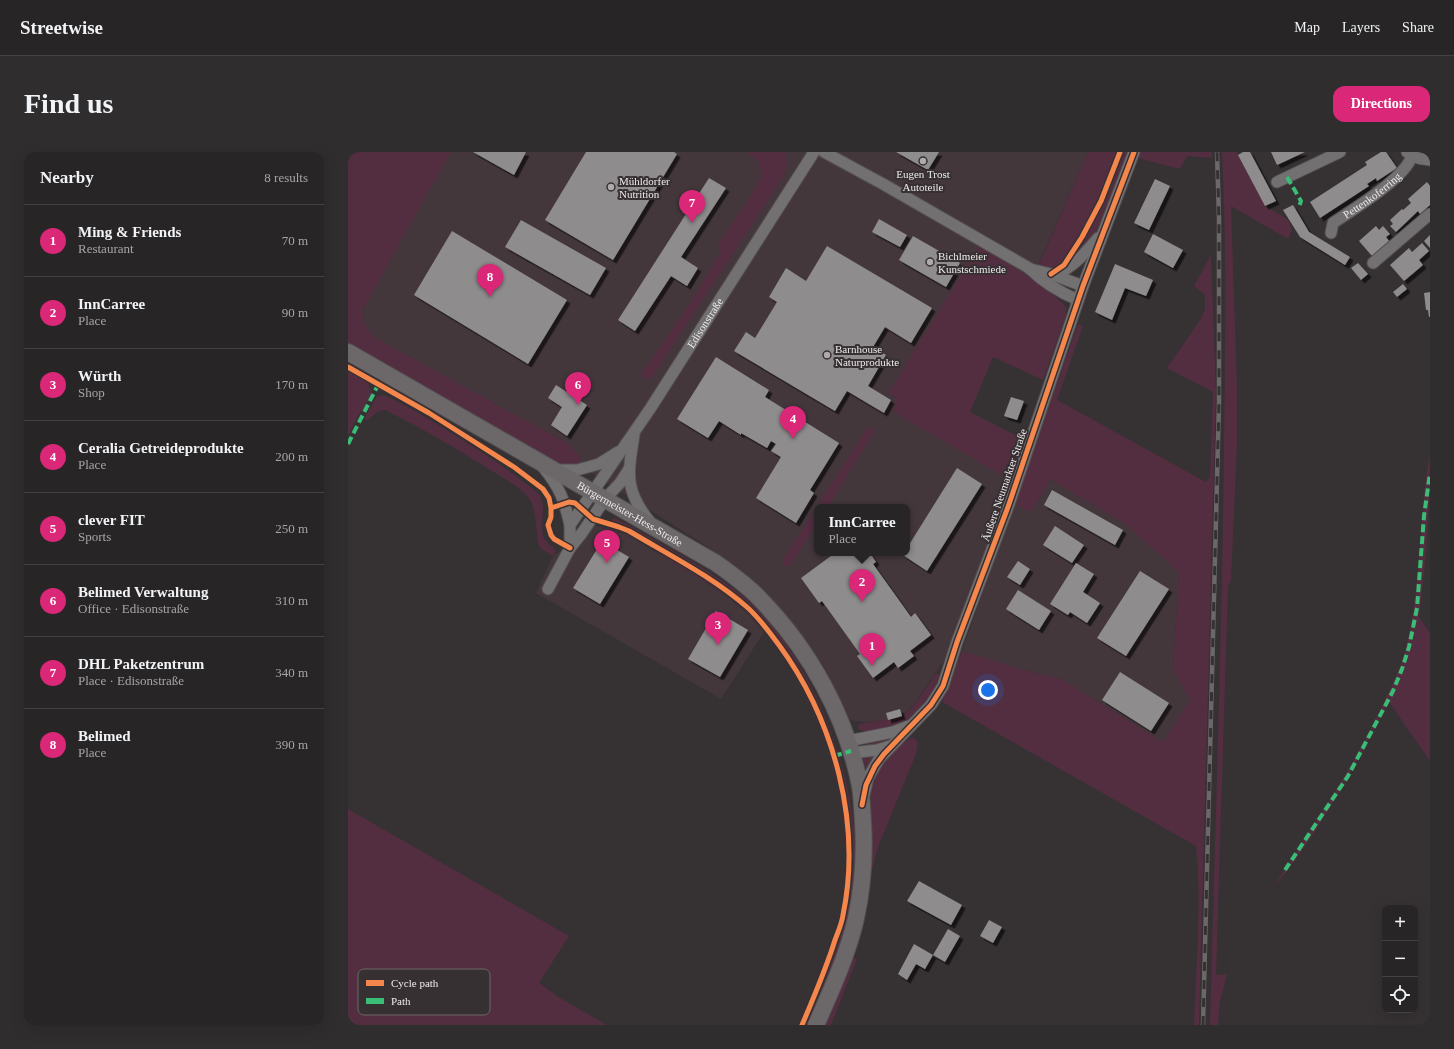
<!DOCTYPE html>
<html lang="en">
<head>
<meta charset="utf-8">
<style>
  body { margin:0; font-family:"Times New Roman",serif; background:#302d2e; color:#f1f3f6 }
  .controls { position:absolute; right:12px; bottom:12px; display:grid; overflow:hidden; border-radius:8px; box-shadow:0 4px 16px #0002 }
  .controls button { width:36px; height:36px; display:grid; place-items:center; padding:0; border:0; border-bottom:1px solid #444243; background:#282526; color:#f1f3f6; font:20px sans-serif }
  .you { position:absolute; left:640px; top:538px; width:14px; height:14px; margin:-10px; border:3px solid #fff; border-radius:50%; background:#1a73e8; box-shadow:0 0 0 6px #1a73e833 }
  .badge { display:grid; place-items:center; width:26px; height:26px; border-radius:50%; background:#db2777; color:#fff; font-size:13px; font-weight:700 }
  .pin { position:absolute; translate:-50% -33px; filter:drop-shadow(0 1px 2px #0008) }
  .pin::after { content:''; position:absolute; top:21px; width:14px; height:12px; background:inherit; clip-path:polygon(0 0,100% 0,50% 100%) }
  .popup { position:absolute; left:466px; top:352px; width:96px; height:52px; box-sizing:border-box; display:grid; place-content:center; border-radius:8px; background:#282526; filter:drop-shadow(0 1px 3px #0005); font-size:13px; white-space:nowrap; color:#a5a5a7 }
  .popup b { font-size:15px; color:#f1f3f6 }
  .popup::after { content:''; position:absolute; left:50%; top:100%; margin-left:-8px; border:8px solid transparent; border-top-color:#282526 }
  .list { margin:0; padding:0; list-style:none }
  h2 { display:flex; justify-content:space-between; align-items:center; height:52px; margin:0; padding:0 16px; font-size:17px }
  h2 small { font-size:13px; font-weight:400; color:#a5a5a7 }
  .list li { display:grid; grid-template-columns:26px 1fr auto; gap:12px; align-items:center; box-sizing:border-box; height:72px; padding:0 16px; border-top:1px solid #444243 }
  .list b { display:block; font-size:15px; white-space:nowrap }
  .list p { margin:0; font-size:13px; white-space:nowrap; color:#a5a5a7 }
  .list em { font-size:13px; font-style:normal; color:#a5a5a7 }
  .icon { flex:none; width:22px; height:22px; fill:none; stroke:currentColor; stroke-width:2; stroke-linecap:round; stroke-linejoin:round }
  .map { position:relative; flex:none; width:1082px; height:873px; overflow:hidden; border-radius:12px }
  header { display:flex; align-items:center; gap:24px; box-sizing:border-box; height:56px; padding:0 20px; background:#282526; border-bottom:1px solid #444243 }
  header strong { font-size:19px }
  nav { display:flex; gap:22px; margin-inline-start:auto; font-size:14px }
  .intro { display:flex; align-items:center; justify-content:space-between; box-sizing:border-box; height:96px; padding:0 24px }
  h1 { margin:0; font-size:28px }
  .button { padding:10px 18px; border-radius:12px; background:#db2777; color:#fff; font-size:14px; font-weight:700 }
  main { display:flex; gap:24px; padding:0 24px }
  aside { flex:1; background:#282526; border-radius:12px; box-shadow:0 4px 16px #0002 }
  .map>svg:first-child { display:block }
</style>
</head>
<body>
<header>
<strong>Streetwise</strong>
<nav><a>Map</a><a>Layers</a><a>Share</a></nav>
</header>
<div class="intro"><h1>Find us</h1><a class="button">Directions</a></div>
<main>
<aside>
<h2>Nearby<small>8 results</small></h2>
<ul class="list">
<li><span class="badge">1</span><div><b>Ming &amp; Friends</b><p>Restaurant</p></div><em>70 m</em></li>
<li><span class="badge">2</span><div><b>InnCarree</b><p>Place</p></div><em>90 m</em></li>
<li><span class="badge">3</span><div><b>Würth</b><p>Shop</p></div><em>170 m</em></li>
<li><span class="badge">4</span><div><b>Ceralia Getreideprodukte</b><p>Place</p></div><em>200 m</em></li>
<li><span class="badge">5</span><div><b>clever FIT</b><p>Sports</p></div><em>250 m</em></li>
<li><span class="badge">6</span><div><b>Belimed Verwaltung</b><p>Office · Edisonstraße</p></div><em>310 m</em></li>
<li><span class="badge">7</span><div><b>DHL Paketzentrum</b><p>Place · Edisonstraße</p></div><em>340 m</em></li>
<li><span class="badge">8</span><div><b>Belimed</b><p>Place</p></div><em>390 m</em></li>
</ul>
</aside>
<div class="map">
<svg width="1082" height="873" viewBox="0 0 1082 873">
  <defs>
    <filter id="shadow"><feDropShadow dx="3.5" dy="3.5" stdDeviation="0" flood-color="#0009"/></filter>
  </defs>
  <rect width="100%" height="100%" fill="#363133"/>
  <path fill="#43373c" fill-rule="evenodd" d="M103,0H740L684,127L631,95L540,241L550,247L552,264L664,329L598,505L568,550L554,564L540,568L517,570L502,568L476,515L460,491L437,465L410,437L360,395L231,313L220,291L149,253L25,184L17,173L14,159ZM469,355H559V401H469Z
    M702,327L776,371L831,420L825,517L843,548L815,590L715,528L666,515L614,499L668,347L684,359Z
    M247,374L259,376L279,383L354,428L379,445L398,460L416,480L373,547L188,441L205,404Z"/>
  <path fill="#532e40" d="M0,0H103L14,159L17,173L25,184L149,253L220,291L232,305L231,313L221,314L211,311L0,193Z
    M398,0H438L439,13L437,22L302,229L292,223L341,153L372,100L370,92L403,43L413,24L411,9Z
    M740,0H781L757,62L747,82L722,111L702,119L690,115Z
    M792,0H864V6L839,4L832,17L790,6Z
    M874,0H889L918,55L933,63L941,69L944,78L940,87L883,54L889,233V292L883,429L880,434L868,823L879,822L872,850L870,873H862C867,680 874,487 876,294C877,196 879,98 874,0Z
    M631,94C661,113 694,129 718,155V163L695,228L645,205L622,260L677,288L664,329L552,264L544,258L550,247L540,241Z
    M863,103L868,239L851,873H846C848,814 854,753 848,694L594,550L614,499L666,515L715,528L815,590L842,548L825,517L831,420L776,371L702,327L684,359C676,358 669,355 668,347L730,172L735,174L709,248L858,330L862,325L865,240L819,216L852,168L857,157V143L846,134Z
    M0,208L23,221L19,229L23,240L22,246L10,264L0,284Z
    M34,243C52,246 184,330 192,344C199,357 191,371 195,383C197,391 204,393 208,399L205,404L193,397L190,391C188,378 189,358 181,346C175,337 154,325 144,319C109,297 74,276 37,258L31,259L18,269L17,266L29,244Z
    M520,274L527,279L480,355H469V372L442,414H436L434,409Z
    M1082,302C1082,357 1078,411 1071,465L1082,481V609L1041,550C1007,613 971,682 925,736C964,674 1007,615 1037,548C1043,535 1050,521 1055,507C1068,462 1070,415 1074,369C1076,347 1077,324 1082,302Z
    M266,366C287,375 306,388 326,399C353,415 382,431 405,453C472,518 518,645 505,738C498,785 479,829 460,873H450C469,829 491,782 496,734C503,651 477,564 429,497C419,484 409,470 397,459C375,440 349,425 324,410C303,397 283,382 259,376L260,372Z
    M588,521L592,523C589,530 586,537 583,543C569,566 539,584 512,578L510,575L512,572C525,569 539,569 552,564C565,559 580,533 588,521Z
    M565,585L570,590L568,602L530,695L523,722V640L525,624L531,612L554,591Z
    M543,586L544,587C536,594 524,594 513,592L514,590Z
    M514,604H527L518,617Z
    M0,657L221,784L191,831L212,846L259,873H0Z
    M504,805L509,807L483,873H477Z"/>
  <path fill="#8f8c8d" filter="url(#shadow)" d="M125,0H178L166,23Z
    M238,0H326L329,2L265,108L197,68Z
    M548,0H591L580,18Z
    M895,0H902L928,49L917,54L890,3Z
    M923,0H957L929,13Z
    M1033,0H1038L1049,16L1029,29L1028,26L1019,32L1021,34L972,66L962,50L1019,13L1017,10Z
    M361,26L378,36L333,105L350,116L339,134L323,124L287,179L270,168Z
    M807,27L822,34L801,78L786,71Z
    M1079,30L1082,34V53L1072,62L1070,59L1048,80L1042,74L1045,72L1042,68L1054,57L1055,58L1063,51L1060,47Z
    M945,53L961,80L1002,105L997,113L952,85L935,58Z
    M531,67L559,83L552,95L524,80Z
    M173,68L258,116L242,143L157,95Z
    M1028,74L1031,78L1035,74L1042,82L1038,85L1041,89L1024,104L1011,89Z
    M104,79L219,148L180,212L66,143Z
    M805,82L835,98L825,116L796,100Z
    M1082,83V96L1076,89Z
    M565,84L612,111L598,135L551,108Z
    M1074,91L1081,99L1071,108L1075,113L1056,129L1042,113L1061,96L1064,100Z
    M479,94L584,156L563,191L537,175L525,195L538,203L520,234L543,248L536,261L499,239L487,259L386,199L398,180L407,186L429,150L421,145L438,116L458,129Z
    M1010,111L1020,122L1013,128L1003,116Z
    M767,112L805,128L798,144L777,136L764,168L747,160Z
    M1055,132L1059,137L1049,145L1045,140Z
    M1082,140V165H1081L1080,158H1078L1076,141Z
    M368,205L421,238L417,245L491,291L462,338L466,341L448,371L408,346L433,305L423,299L428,292L423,289L419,296L393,281V283L371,269L360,286L329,267Z
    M208,233L239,253L219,284L203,273L214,255L200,246Z
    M663,245L676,249L669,268L656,264Z
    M609,316L634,332L579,419L555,403L556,401H559V396Z
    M704,338L775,378L767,393L696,353Z
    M707,374L736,393L724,411L695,393Z
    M254,389L281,405L252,452L225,436Z
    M487,401H522L528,410L525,412L563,465L567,461L583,483L562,499L566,504L550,516L546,510L525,526L509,504L512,502L474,449L471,451L453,426Z
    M670,409L682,417L672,433L659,425Z
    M728,411L746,422L735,440L752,451L739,471L722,460L720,463L702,452Z
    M792,419L821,437L778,504L749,486Z
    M670,438L703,459L691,478L658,457Z
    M368,459L400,478L372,525L340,507Z
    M772,520L821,551L803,579L754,548Z
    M552,557L554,564L540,568L538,561Z
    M571,729L614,753L603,773L559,749Z
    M641,768L654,775L645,791L632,784Z
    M600,777L612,784L597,810L585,803Z
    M566,792L585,803L577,817L568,812L559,828L550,822Z"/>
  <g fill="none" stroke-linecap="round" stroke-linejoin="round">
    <defs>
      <g id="street">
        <path d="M476,0L535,32L681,116C696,131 711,140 730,148"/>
        <path d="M1059,0C1066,6 1073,7 1082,8"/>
        <path d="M929,30L992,0"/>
        <path id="s1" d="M983,81L985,71C1006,57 1057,26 1064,4"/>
        <path d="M1025,111L1082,62"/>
        <path d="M682,117L703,122L735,134"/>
        <path d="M707,123C726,115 737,101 750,86"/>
        <path d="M286,283C280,322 276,338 302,370"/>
        <path d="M195,315C212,336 216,347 222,373"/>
        <path d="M208,318H229L251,312L270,300"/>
        <path id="s2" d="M222,396V373L302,257L466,0"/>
        <path d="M200,437L222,396L234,381L257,347L272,331L281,317"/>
        <path d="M500,589L545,580L561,574"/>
        <path d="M503,601L529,598L542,594"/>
        <path d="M516,643L520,626L531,607L583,553L595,534L609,490L660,355L735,134L786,0"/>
      </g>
      <g id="secondary">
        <path id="s3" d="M0,200L368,411C383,422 399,433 412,447C462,498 498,564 512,634C514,646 514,657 515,670C517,702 515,734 508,766C500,802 483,839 468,873"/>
      </g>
    </defs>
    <use href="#street" stroke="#534f51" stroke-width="13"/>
    <use href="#secondary" stroke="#534f51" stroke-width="18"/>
    <use href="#street" stroke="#727070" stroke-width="11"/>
    <use href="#secondary" stroke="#6c686a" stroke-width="16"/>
    <defs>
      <path id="rail" d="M855,873L871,250V67L869,0"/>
    </defs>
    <use href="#rail" stroke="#6c686a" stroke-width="4.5"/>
    <use href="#rail" stroke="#373033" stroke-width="3" stroke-dasharray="9" stroke-linecap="butt"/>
    <path stroke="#3abd76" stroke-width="4" stroke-dasharray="8 4" stroke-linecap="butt" d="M939,25L953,49L951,55
      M0,292L30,233
      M486,604L503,599
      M937,718L1000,624L1045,539L1054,517L1061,495L1069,456L1076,364L1082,321"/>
    <defs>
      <path id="cycleway" d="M703,122L716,113L734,85L753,49L772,0
        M0,215L81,261L166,315L195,337L201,346L203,356L221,350L227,351L245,367L271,375L281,379C321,403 365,425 400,456C412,467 422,481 431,493C486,568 514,671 495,763C494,771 490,780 487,788C478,817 466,845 454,873
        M203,356V365L200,373L203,383L206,387L222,396
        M514,653L518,633L527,614L536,602L583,553L595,534L609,490L660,355L735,134L786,0"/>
    </defs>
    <use href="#cycleway" stroke="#373033" stroke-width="8"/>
    <use href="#cycleway" stroke="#f5874c" stroke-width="5"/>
  </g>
  <g fill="#aea9ab" stroke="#373033" stroke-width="1.5">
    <circle cx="575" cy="9" r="4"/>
    <circle cx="263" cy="35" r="4"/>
    <circle cx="582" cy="110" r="4"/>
    <circle cx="479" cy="203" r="4"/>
  </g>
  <g text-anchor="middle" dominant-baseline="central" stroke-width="4" stroke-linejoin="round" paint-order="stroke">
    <g font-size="11" fill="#eeeaec" stroke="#373033" text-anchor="start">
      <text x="575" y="22" text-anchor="middle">Eugen Trost<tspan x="575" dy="13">Autoteile</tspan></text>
      <text x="271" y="29">Mühldorfer<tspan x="271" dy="13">Nutrition</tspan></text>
      <text x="590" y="104">Bichlmeier<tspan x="590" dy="13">Kunstschmiede</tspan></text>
      <text x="487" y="197">Barnhouse<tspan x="487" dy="13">Naturprodukte</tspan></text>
    </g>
    <g font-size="11" fill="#eeeaec" stroke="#373033">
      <text stroke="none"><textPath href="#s1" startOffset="58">Pettenkoferring</textPath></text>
      <text stroke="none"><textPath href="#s2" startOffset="266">Edisonstraße</textPath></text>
      <text transform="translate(656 333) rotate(-71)">Äußere Neumarkter Straße</text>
      <text stroke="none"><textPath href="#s3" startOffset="325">Bürgermeister-Hess-Straße</textPath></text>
    </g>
  </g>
  <rect x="10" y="817" width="132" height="46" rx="6" fill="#373033" stroke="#6e686a" stroke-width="1"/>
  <rect x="18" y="828" width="18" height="6" fill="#f5874c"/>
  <rect x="18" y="846" width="18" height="6" fill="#3abd76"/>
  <g font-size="11" fill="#eeeaec">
    <text x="43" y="835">Cycle path</text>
    <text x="43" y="853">Path</text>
  </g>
</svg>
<div class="controls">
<button>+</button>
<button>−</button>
<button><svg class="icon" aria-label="locate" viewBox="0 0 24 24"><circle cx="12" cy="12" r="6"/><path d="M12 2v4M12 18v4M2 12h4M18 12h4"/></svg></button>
</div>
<div class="you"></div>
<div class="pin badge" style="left:524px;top:514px">1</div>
<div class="pin badge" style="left:514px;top:450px">2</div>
<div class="popup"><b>InnCarree</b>Place</div>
<div class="pin badge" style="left:370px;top:493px">3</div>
<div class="pin badge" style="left:445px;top:287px">4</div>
<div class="pin badge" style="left:259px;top:411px">5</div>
<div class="pin badge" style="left:230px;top:253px">6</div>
<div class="pin badge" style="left:344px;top:71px">7</div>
<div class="pin badge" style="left:142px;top:145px">8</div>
</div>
</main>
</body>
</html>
